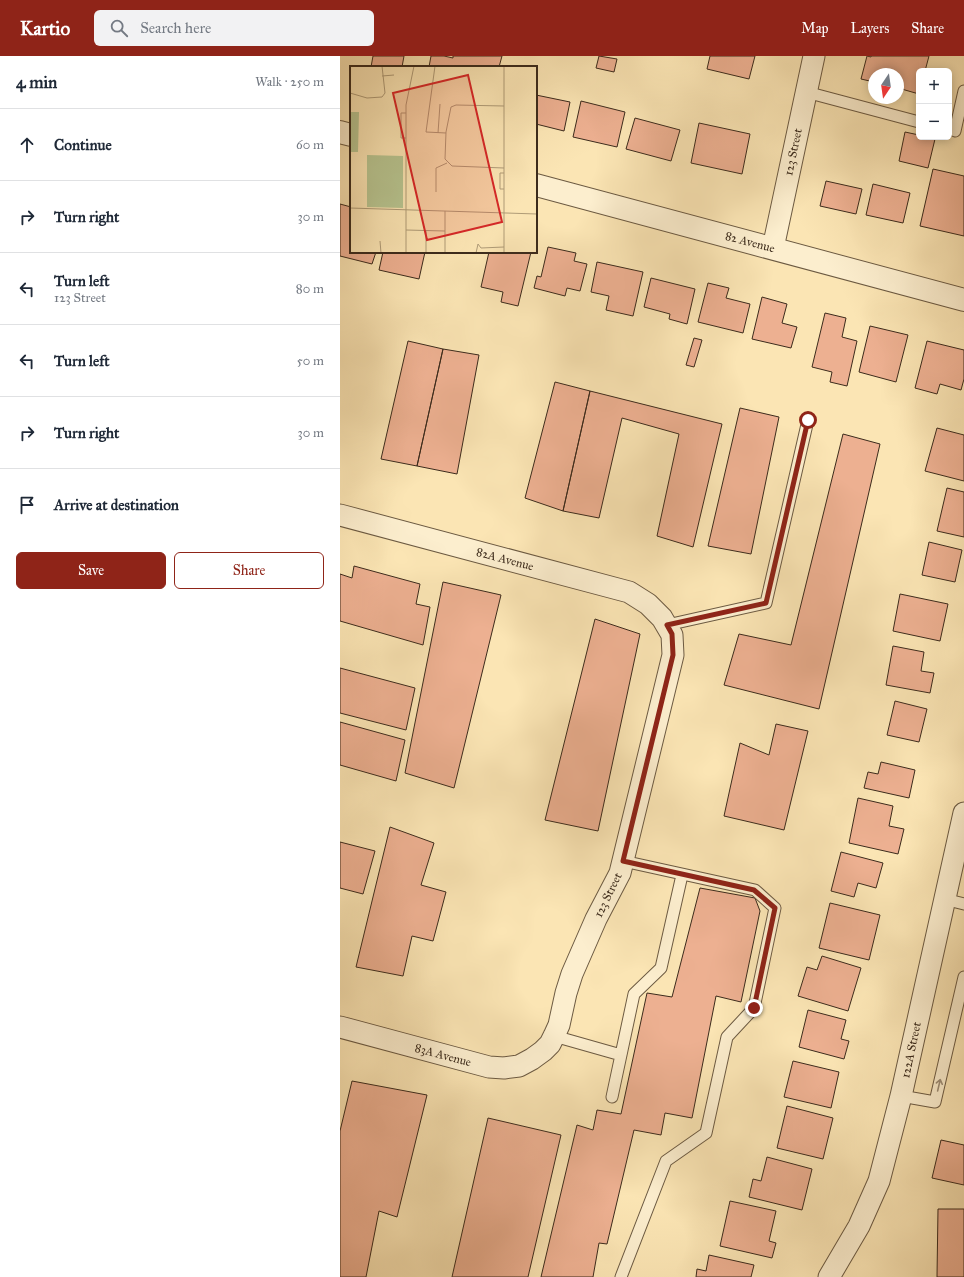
<!DOCTYPE html>
<html lang="en">
<head>
<meta charset="utf-8">
<style>
  body { margin:0; font-family:"IM FELL Great Primer",serif; background:#f2f2f3; color:#1f2937 }
  .controls { position:absolute; right:12px; top:12px; display:grid; overflow:hidden; border-radius:6px; box-shadow:0 2px 10px #0003 }
  .controls button { width:36px; height:36px; display:grid; place-items:center; padding:0; border:0; border-bottom:1px solid #e0e1e3; background:#fff; color:#1f2937; font:20px sans-serif }
  .compass { position:absolute; left:528px; top:12px; width:36px; height:36px; border-radius:50%; background:#fff; box-shadow:0 2px 10px #0003; rotate:193deg }
  .stop { position:absolute; width:12px; height:12px; margin:-9px; border:3px solid #8f2418; border-radius:50%; background:#fff }
  .stop.end { background:#8f2418; border-color:#fff; box-shadow:0 1px 4px #0008 }
  .list { margin:0; padding:0; list-style:none }
  h2 { display:flex; justify-content:space-between; align-items:center; height:52px; margin:0; padding:0 16px; font-size:17px }
  h2 small { font-size:13px; font-weight:400; color:#747a83 }
  .list li { display:grid; grid-template-columns:26px 1fr auto; gap:12px; align-items:center; box-sizing:border-box; height:72px; padding:0 16px; border-top:1px solid #e0e1e3 }
  .list b { display:block; font-size:15px; white-space:nowrap }
  .list p { margin:0; font-size:13px; white-space:nowrap; color:#747a83 }
  .list em { font-size:13px; font-style:normal; color:#747a83 }
  .actions { display:flex; gap:8px; padding:12px 16px }
  .actions a { flex:1; padding:9px 0; border:1px solid #8f2418; border-radius:6px; text-align:center; font-size:14px; color:#8f2418 }
  .actions .main { background:#8f2418; color:#fff }
  .icon { flex:none; width:22px; height:22px; fill:none; stroke:currentColor; stroke-width:2; stroke-linecap:round; stroke-linejoin:round }
  .map { position:relative; flex:none; width:624px; height:1221px; overflow:hidden }
  header { display:flex; align-items:center; gap:24px; box-sizing:border-box; height:56px; padding:0 20px; background:#8f2418; color:#fff }
  header strong { font-size:19px }
  nav { display:flex; gap:22px; margin-inline-start:auto; font-size:14px }
  .search { width:280px; height:36px; background:#f2f2f3; display:flex; align-items:center; gap:10px; box-sizing:border-box; padding:0 14px; border-radius:6px; color:#747a83; font-size:15px }
  main { display:flex }
  aside { flex:1; background:#fff }
  .map>svg:first-child { display:block }
</style>
</head>
<body>
<header>
<strong>Kartio</strong>
<div class="search"><svg class="icon" aria-label="search" viewBox="0 0 24 24"><circle cx="10" cy="10" r="6"/><path d="M15 15l6 6"/></svg>Search here</div>
<nav><a>Map</a><a>Layers</a><a>Share</a></nav>
</header>
<main>
<aside>
<h2>4 min<small>Walk · 250 m</small></h2>
<ul class="list">
<li><svg class="icon" aria-label="ahead" viewBox="0 0 24 24"><path d="M12 20V5M6 11l6-6 6 6"/></svg><div><b>Continue</b></div><em>60 m</em></li>
<li><svg class="icon" aria-label="right" viewBox="0 0 24 24"><path d="M7 20v-9h11M14 6l5 5-5 5"/></svg><div><b>Turn right</b></div><em>30 m</em></li>
<li><svg class="icon" aria-label="left" viewBox="0 0 24 24"><path d="M17 20v-9H6M10 6l-5 5 5 5"/></svg><div><b>Turn left</b><p>123 Street</p></div><em>80 m</em></li>
<li><svg class="icon" aria-label="left" viewBox="0 0 24 24"><path d="M17 20v-9H6M10 6l-5 5 5 5"/></svg><div><b>Turn left</b></div><em>50 m</em></li>
<li><svg class="icon" aria-label="right" viewBox="0 0 24 24"><path d="M7 20v-9h11M14 6l5 5-5 5"/></svg><div><b>Turn right</b></div><em>30 m</em></li>
<li><svg class="icon" aria-label="arrive" viewBox="0 0 24 24"><path d="M6 21V4h12l-3 4 3 4H6"/></svg><div><b>Arrive at destination</b></div></li>
</ul>
<div class="actions"><a class="main">Save</a><a>Share</a></div>
</aside>
<div class="map">
<svg width="624" height="1221" viewBox="0 0 624 1221">
  <rect width="100%" height="100%" fill="#fbe5b4"/>
  <filter id="stains"><feTurbulence type="fractalNoise" baseFrequency=".005" numOctaves="4"/><feColorMatrix values="0 0 0 0 .2 0 0 0 0 .09 0 0 0 0 .02 0 0 0 .5 -.17"/></filter>
  <radialGradient id="worn" r=".72"><stop offset=".6" stop-color="#630" stop-opacity="0"/><stop offset="1" stop-color="#630" stop-opacity=".3"/></radialGradient>
  <path fill="#edb091" stroke="#3c2b1c" d="M33,0H64L62,11H31Z
    M91,0H104L113,2V0H162L159,11H89Z
    M259,0L277,3L274,16L256,12Z
    M370,0H415L409,23L367,13Z
    M527,0L531,1V0H589L585,15H579V38L558,32V18H534V26L521,23Z
    M196,39L230,46L224,75L196,68Z
    M241,45L285,56L277,91L233,81Z
    M295,62L340,74L331,105L286,93Z
    M359,67L410,78L402,118L351,107Z
    M565,76L579,79V81H588L595,83L588,112L559,105Z
    M593,113L624,120V180L580,170Z
    M486,125L522,133L516,158L480,150Z
    M533,128L570,137L563,167L526,159Z
    M0,148L11,151V196H36L32,208L0,200Z
    M208,191L236,197L234,205L247,208L240,235L227,232L225,240L194,232L197,220L201,221Z
    M43,196H85L79,223L39,214Z
    M149,196H191L178,250L161,246L163,236L141,231Z
    M257,206L303,216L293,260L266,254L269,240L251,236Z
    M311,222L355,233L347,268L329,263L330,258L304,251Z
    M368,227L389,232L386,242L410,248L403,277L358,266Z
    M422,241L447,248L442,267L457,271L451,292L412,283Z
    M485,257L506,262L502,281L517,285L507,330L490,326L492,316L472,311Z
    M530,270L568,279L556,326L519,316Z
    M354,282L362,284L354,311L346,309Z
    M68,285L103,293L77,410L41,403Z
    M587,285L624,294V323L621,334L600,328L597,338L575,332Z
    M103,293L139,299L117,418L77,410Z
    M215,326L250,335L223,455L185,442Z
    M250,335L382,368L353,491L317,480L339,378L282,362L259,462L223,455Z
    M400,352L439,361L411,498L368,490Z
    M597,372L624,379V425L585,415Z
    M503,378L540,388L479,653L384,629L399,578L451,589Z
    M607,432L624,436V481L597,475Z
    M589,486L622,494L615,526L582,519Z
    M14,510L80,528L76,548L90,551L83,589L0,565V518L12,522Z
    M103,526L161,539L114,732L65,717Z
    M560,538L608,548L600,585L553,575Z
    M255,563L300,578L258,775L205,764Z
    M553,590L584,596L581,615L594,617L590,637L546,629Z
    M0,612L75,632L66,674L0,657Z
    M555,645L587,653L579,686L547,679Z
    M0,666L65,684L56,725L0,709Z
    M436,668L468,675L444,774L384,760L400,687L429,699Z
    M541,706L575,714L569,742L524,732L528,716L538,718Z
    M518,742L553,750L549,770L564,773L558,798L509,787Z
    M50,771L94,787L81,829L106,836L93,885L72,880L63,920L16,911Z
    M0,786L35,795L23,838L0,832Z
    M501,796L543,807L536,832L518,827L514,841L491,835Z
    M360,832L415,842L420,855L401,946L376,940L352,1062L325,1057L321,1079L294,1074L267,1188L259,1187L253,1221H201L237,1069L253,1074L257,1054L281,1058L307,937L332,941Z
    M490,847L540,859L529,904L479,892Z
    M482,900L521,912L508,955L458,940L467,911L477,914Z
    M468,954L506,964L501,983L509,985L504,1003L459,991Z
    M453,1005L499,1016L491,1052L444,1041Z
    M12,1025L87,1039L57,1161L39,1155L26,1221H0V1075Z
    M447,1050L493,1062L483,1103L437,1092Z
    M148,1062L221,1079L188,1221H112Z
    M601,1084L624,1089V1129L592,1122Z
    M427,1101L472,1113L462,1154L409,1141L413,1123L421,1125Z
    M390,1145L436,1155L429,1185L436,1187L432,1202L380,1190Z
    M598,1153H624V1221H597Z
    M369,1199L414,1209L411,1221H356L357,1213L366,1215Z"/>
  <g fill="none" stroke-linecap="round" stroke-linejoin="round">
    <defs>
      <path id="service" d="M466,36L579,66
        M615,75L624,35
        M327,569L426,547L468,364
        M604,843L624,848
        M214,980L281,999
        M561,1040L595,1046L624,921
        M272,1041L294,938L321,912L342,819
        M281,1221L326,1105L366,1077L387,981L414,952L435,852L415,834L283,805"/>
      <path id="minor" d="M433,192L474,0
        M0,459L289,536L308,548L322,562L332,579L333,599L280,817L256,863L232,918L226,937L219,969L214,980L210,988L203,995L192,1003L179,1010L164,1012L149,1011L0,971
        M489,1221L519,1170L539,1125L561,1040L624,757"/>
      <path id="tertiary" d="M0,76L11,79
        M196,129L624,244"/>
    </defs>
    <use href="#service" stroke="#6c5a42" stroke-width="13"/>
    <use href="#minor" stroke="#6c5a42" stroke-width="23"/>
    <use href="#tertiary" stroke="#6c5a42" stroke-width="24"/>
    <use href="#service" stroke="#fceece" stroke-width="11"/>
    <use href="#minor" stroke="#fceece" stroke-width="21"/>
    <use href="#tertiary" stroke="#fceece" stroke-width="22"/>
  </g>
  <defs><path id="oneway-shaft" d="M-6 0H5M1.5-3L5.5 0L1.5 3" fill="none" stroke-width="1.6" stroke-linecap="round" stroke-linejoin="round"/></defs>
  <use stroke="#9c8c75" href="#oneway-shaft" transform="translate(599 1029) rotate(-77)"/>
  <g fill="none" stroke-linecap="round" stroke-linejoin="round">
    <path stroke="#8f2418" stroke-width="5" d="M414,952L435,852L414,834L283,805L333,599L332,578L327,569L426,547L468,364"/>
  </g>
  <g text-anchor="middle" dominant-baseline="central" stroke-width="3" stroke-linejoin="round" paint-order="stroke">
    <g font-size="12" fill="#3c2b1c" stroke="#fceece">
      <text transform="translate(453 96) rotate(-78)">123 Street</text>
      <text transform="translate(410 186) rotate(15)">82 Avenue</text>
      <text transform="translate(165 503) rotate(15)">82A Avenue</text>
      <text transform="translate(268 839) rotate(-64)">123 Street</text>
      <text transform="translate(571 994) rotate(-78)">122A Street</text>
      <text transform="translate(103 999) rotate(15)">83A Avenue</text>
    </g>
  </g>
  <g transform="translate(10 10)">
    <rect width="187" height="187" fill="#fbe5b4"/>
    <path d="M0,46H9L8,86H0ZM17,89L53,90V142L17,141Z" fill="#b8c692"/>
    <path fill="none" stroke="#af9b77" stroke-width="1" d="M85,0L76,66L96,67M154,0V187M32,10L44,9M0,27L17,32L32,31L35,27L32,0M56,47H51V72H56M88,67L90,38M154,102L102,100L95,93L96,66L101,41L106,39L154,40M154,107H150V123H154M86,126V102L97,97M0,142L187,148M95,145V187M56,164L95,165M30,175L31,187M56,187V39L64,0M76,187V164M126,187L128,178L131,182L154,181"/>
    <path fill="#d62828" fill-opacity="0.15" stroke="#d62828" stroke-width="2" d="M118,9L152,156L77,174L43,27Z"/>
    <rect width="187" height="187" fill="none" stroke="#3c2b1c" stroke-width="2"/>
  </g>
  <rect width="100%" height="100%" filter="url(#stains)"/>
  <rect width="100%" height="100%" fill="url(#worn)"/>
</svg>
<div class="controls">
<button>+</button>
<button>−</button>
</div>
<svg class="compass" viewBox="-18 -18 36 36"><path d="M0-13l5 13h-10z" fill="#e53935"/><path d="M0 13l5-13h-10z" fill="#747a83"/></svg>
<div class="stop" style="left:468px;top:364px"></div>
<div class="stop end" style="left:414px;top:952px"></div>
</div>
</main>
</body>
</html>
